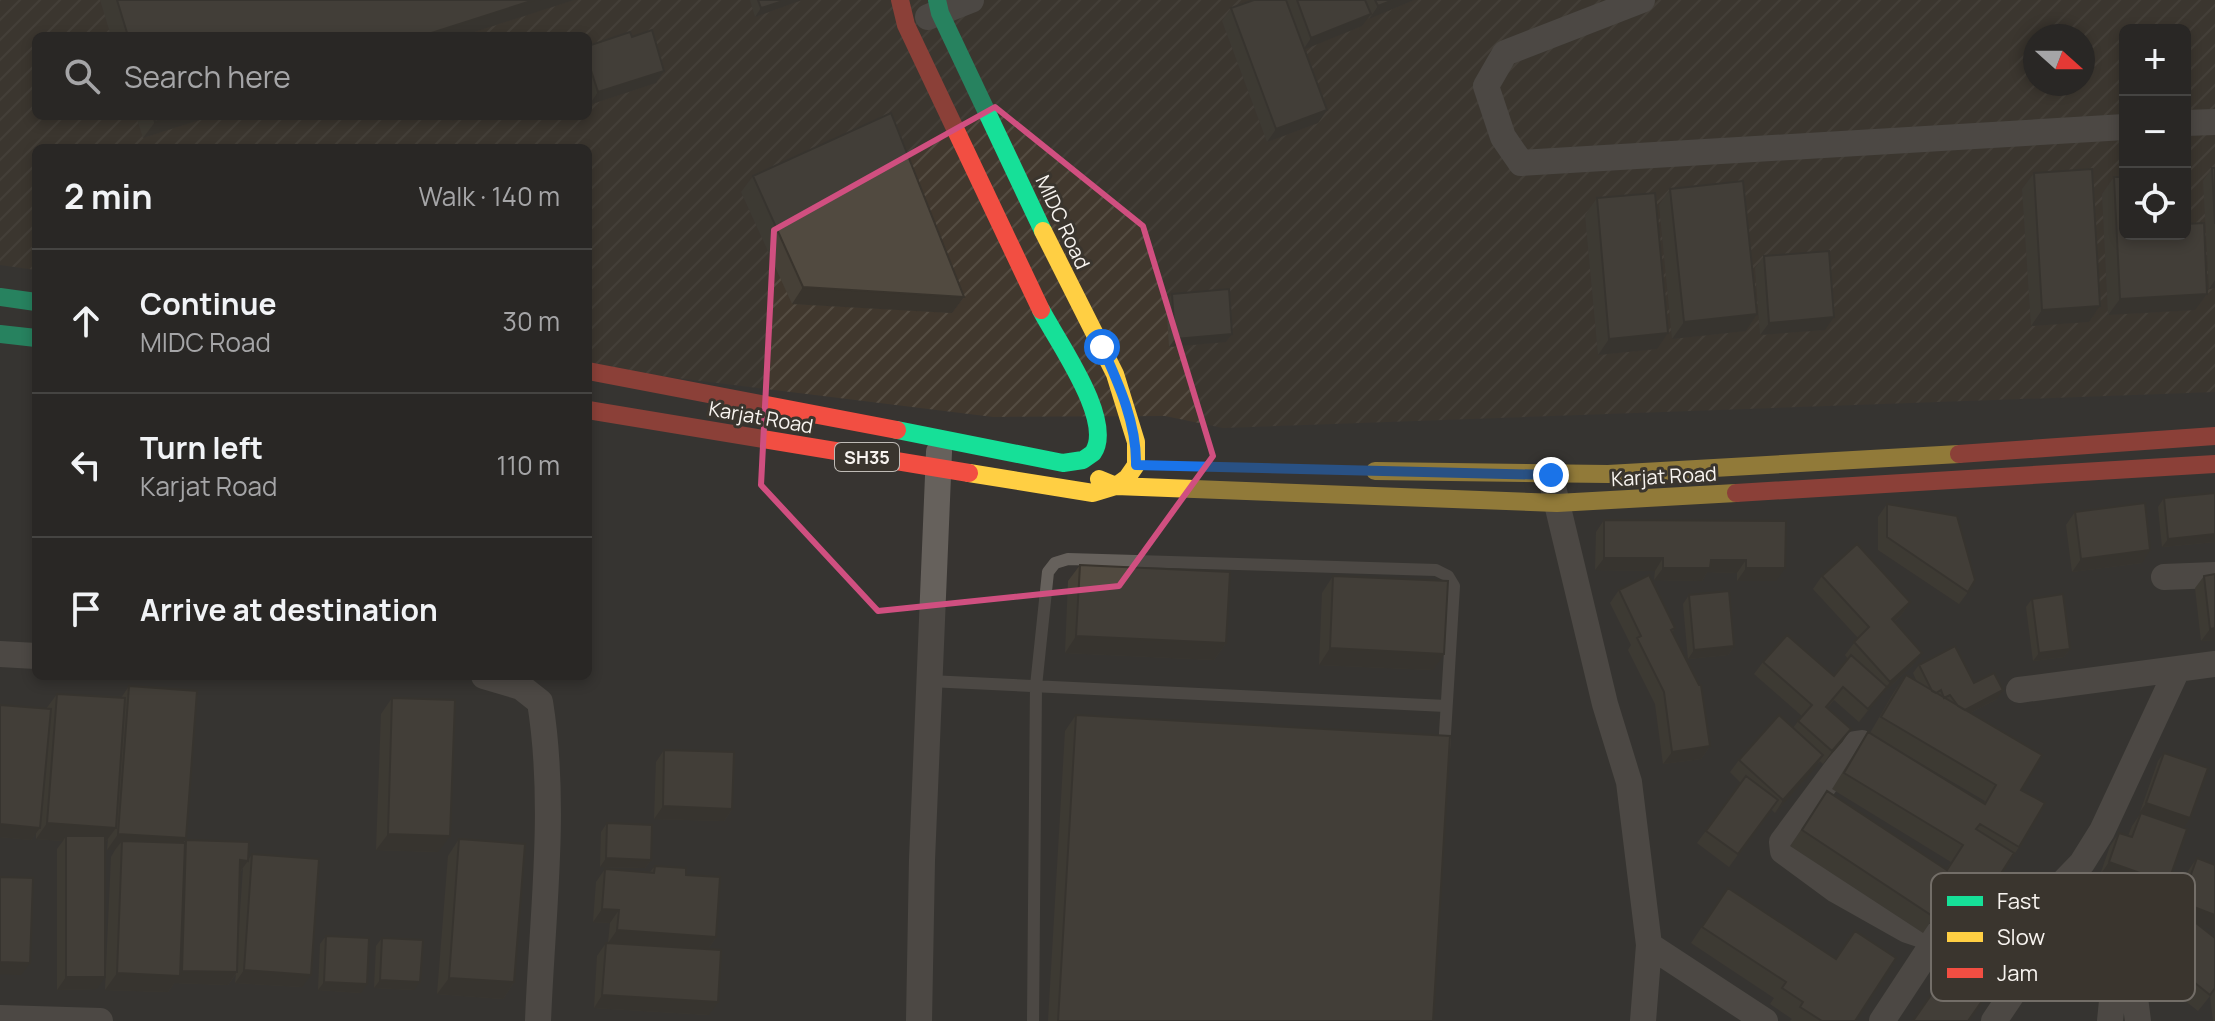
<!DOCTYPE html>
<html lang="en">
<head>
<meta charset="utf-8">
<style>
  body { margin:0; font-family:Manrope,sans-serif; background:#353332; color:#f1f3f6 }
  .controls { position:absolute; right:24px; top:24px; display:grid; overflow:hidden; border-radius:12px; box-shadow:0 4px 12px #0003 }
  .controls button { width:72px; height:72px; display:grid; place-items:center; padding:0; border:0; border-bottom:2px solid #454442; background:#292725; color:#f1f3f6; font:40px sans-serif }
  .compass { position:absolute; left:2023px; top:24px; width:72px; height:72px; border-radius:50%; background:#292725; box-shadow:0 4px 12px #0003; rotate:111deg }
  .stop { position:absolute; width:24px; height:24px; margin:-18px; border:6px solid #1a73e8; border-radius:50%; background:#fff }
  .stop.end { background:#1a73e8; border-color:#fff; box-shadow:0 2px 8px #0008 }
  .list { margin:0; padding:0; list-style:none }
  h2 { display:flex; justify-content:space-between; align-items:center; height:104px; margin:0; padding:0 32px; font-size:34px }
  h2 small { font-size:26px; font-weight:400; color:#a5a5a7 }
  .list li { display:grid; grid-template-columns:52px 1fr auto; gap:24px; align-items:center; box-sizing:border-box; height:144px; padding:0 32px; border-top:2px solid #454442 }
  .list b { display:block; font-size:30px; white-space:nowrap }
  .list p { margin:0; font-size:26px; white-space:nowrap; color:#a5a5a7 }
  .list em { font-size:26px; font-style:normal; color:#a5a5a7 }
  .icon { flex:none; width:44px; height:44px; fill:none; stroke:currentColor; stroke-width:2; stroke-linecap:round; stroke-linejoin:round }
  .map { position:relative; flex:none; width:2215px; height:1021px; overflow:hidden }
  .search { position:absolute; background:#292725; box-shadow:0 4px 12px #0003; left:32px; top:32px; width:560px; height:88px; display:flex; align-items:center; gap:20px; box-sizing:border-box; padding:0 28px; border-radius:12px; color:#a5a5a7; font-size:30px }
  .panel { position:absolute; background:#292725; box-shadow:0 4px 12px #0003; left:32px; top:144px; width:560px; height:536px; border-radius:12px }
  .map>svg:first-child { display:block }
</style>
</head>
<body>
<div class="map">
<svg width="2215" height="1021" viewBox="0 0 2215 1021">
  <defs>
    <pattern id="industrial-furrows" width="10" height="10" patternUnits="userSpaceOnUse" patternTransform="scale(2)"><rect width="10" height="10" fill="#41382e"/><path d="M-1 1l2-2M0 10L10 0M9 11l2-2" fill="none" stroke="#544c42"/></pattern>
  </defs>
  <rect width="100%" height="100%" fill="#373431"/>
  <path fill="url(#industrial-furrows)" fill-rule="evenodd" d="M0,0H2215V392L1223,428L1165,416L993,417L588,367V148H36V270L0,265ZM2125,30H2185V234H2125ZM36,36H588V116H36ZM2035,36H2083V84H2035Z"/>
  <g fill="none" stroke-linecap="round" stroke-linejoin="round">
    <path stroke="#66615c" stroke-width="12" d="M929,681L1446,706
      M1033,1021L1036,686L1048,572L1055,563L1068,559L1436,570L1448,576L1454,586L1444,750"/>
    <path stroke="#66615c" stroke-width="26" d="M1642,0L1505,53L1486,86L1503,137L1521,163L2125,127
      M928,17L971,0
      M2185,123L2215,122
      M1553,487L1605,704L1629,782L1649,945L1643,1021
      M2164,577L2215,575
      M0,654L36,656
      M484,676L521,687L540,702C557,807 542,916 538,1021
      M2019,690L2215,664
      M1890,759L1862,743L1855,744L1782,842L1783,851L1836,890L1907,930L1931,938L1954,934L2008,912L2033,896L2052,894L2082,863L2102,831L2177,670
      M1649,945L1765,1021
      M2133,983L2138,1021
      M0,1018L100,1021
      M919,1021L922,860L939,452
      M1882,1021L1930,948
      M1994,1021L2041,951L2049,943L2083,959L2109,978L2112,1001L2110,1021"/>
    <path stroke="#16e098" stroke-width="18" d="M937,0L940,13L1043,231
      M0,297L36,302
      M0,334L36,338
      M897,430L1063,463L1083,460L1093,453C1115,421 1057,341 1041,310"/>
    <path stroke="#ffcf43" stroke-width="18" d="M1375,471L1608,474L1959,454
      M969,473L1093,493L1116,486L1127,478L1136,465V442L1115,374L1043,231
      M1099,479L1116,486L1557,503L1736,493"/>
    <path stroke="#f24e42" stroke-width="18" d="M900,0L906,25L1041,310
      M588,371L897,430
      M588,410L969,473
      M1959,454L2215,436
      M1736,493L2215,464"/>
  </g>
  <path fill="#464037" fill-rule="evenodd" d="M100,0H574L462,36H111Z
    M750,0H802L755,17Z
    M1254,0H1414L1369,19L1368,17L1362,26L1305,49L1327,110L1318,123L1267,142L1222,21L1231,8Z
    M632,37L664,71L656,83L589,105L588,101V46Z
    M136,116H212L143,138Z
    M2212,168H2215V288L2209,289L2203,181Z
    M2034,173L2100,306L2089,322L2031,326L2022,189Z
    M753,176L964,297L952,313L792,304L741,192Z
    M2114,177L2195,310L2108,315L2102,194Z
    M1670,189L1757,314L1746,331L1672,339L1659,205Z
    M1597,198L1657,349L1598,355L1585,215Z
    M1764,256L1825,330L1760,335L1755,268Z
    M1172,294L1232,334L1226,342L1169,347L1166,302Z
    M2215,493V542L2162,547L2158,507L2164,498Z
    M1887,504L1968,592L1959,604L1878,550V517Z
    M2075,512L2142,563L2072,572L2066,525Z
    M1604,520L1786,521L1776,581H1737V573L1707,572L1702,581L1654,580L1655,571L1595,570L1596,532Z
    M1080,565L1226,643L1214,660L1065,653L1068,581Z
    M1333,576L1433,670L1319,665L1322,593Z
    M1822,576L1910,602L1901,615L1894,622L1913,665L1882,694L1859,722L1834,700L1827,708L1843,741L1823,764L1820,761L1775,813L1771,809L1729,867L1697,843L1741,783L1730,772L1739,760L1793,728L1802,716L1754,674L1763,662L1834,676L1848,659L1845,655L1858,638L1813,589Z
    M2204,576L2215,640L2201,641L2195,588Z
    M1619,590L1675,628L1672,633L1710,746L1701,759L1663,764L1655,704L1628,650L1631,645L1610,603Z
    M1689,595L1734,646L1728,655L1688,659L1683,604Z
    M2032,599L2070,649L2064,657L2033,661L2026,607Z
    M1919,665L1974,683L1997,699L1970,713L2021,790L2019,847L1984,900L1973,917L1946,899L1923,933L1790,846L1827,791L1946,870L1951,862L1832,789L1857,749L1868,732L1870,733L1894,692L1906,675L1917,682L1913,673ZM1886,743L1985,801L1984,803Z
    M129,686L182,843L186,840L248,860L252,854L302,987L235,983L236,974L228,985L174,983L168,992L105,990L111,857L115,850H107L108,839L105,843L97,989L57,990V849L63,841L36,839V833L31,840L0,837V705L46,709L57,694L121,698ZM243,868L238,941L240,873Z
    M392,698L438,852L376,850L381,714Z
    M1076,715L1433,1021H1048L1065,731Z
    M664,750L732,809L724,821L654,819L656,762Z
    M2164,753L2184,827L2140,812L2158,761Z
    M2141,813L2159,896L2100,875L2110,846L2119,833L2128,836L2132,826Z
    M607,823L651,860L645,868L600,867L601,832Z
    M459,839L514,982L503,999L437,994L448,856Z
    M2197,858V924L2215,938V1021H2213L2210,996L2198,1011L2127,955L2139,938L2175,906L2188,871Z
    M655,866L686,875L716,937L708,949L709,1015L594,1008L597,956L606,943L674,947L608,943L610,923L593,922L596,882L605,869L650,872Z
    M1728,888L1836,959L1855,931V1021H1790L1792,1019L1770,1004L1774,998L1691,943Z
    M326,936L361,993L318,990L320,944Z
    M382,938L414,990L374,988L376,946Z"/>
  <path fill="#39342d" d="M534,0H574L462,36H422Z
    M786,0H802L755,17L761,8Z
    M1393,0H1414L1369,19L1378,6Z
    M1371,14L1362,26L1303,50L1311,38Z
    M664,71L656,83L589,105L598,92Z
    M1327,110L1318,123L1267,142L1276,129Z
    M172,116H212L143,138L155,122Z
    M456,116H466L452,121Z
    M2215,280V288L2209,289Z
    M803,287L964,297L952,313L792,304Z
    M2207,294L2195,310L2108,315L2120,299Z
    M2100,306L2089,322L2031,326L2042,310Z
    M1757,314L1746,331L1672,339L1684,322Z
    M1834,317L1825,330L1760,335L1769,323Z
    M1668,333L1657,349L1598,355L1609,339Z
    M1232,334L1226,342L1169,347L1175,339Z
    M2215,534V542L2162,547L2168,539Z
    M2150,550L2142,563L2072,572L2081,559Z
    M1604,558H1663L1655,571L1595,570Z
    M1711,560H1746L1737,573L1707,572L1702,581L1654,580L1663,568Z
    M1746,568H1785L1776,581H1737Z
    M1910,602L1901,615L1883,632L1892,619Z
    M2215,628V640L2201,641L2210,629Z
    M1076,636L1226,643L1214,660L1065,653Z
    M1734,646L1728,655L1688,659L1694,650Z
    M1330,648L1444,654L1433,670L1319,665Z
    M2070,649L2064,657L2033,661L2039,653Z
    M1922,653L1913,665L1882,694L1859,722L1890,682Z
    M2003,690L1997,699L1956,720L1962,712Z
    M1851,729L1843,741L1823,764L1832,751Z
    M1710,746L1701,759L1663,764L1672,752Z
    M1823,755L1815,768L1775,813L1783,800Z
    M2146,803L2190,818L2184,827L2140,812Z
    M663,806L732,809L724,821L654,819Z
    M47,823L116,828L104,844L66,836L63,841L36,839Z
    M0,824L40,828L31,840L0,837Z
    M118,834L186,838L175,854L122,841L115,850H107Z
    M388,834L450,836L438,852L376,850Z
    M606,858L651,860L645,868L600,867Z
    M240,860L248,861L239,873Z
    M2109,862L2168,883L2159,896L2100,875Z
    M2181,902L2215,915V931L2172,914Z
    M602,909L619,910L610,923L593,922Z
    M617,930L716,937L708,949L608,943Z
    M0,962L30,963L21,975L0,974Z
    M244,970L311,975L302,987L235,983Z
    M182,971L237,972L228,985L174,983L168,992L105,990L117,973L179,976Z
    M66,977H105L97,989L57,990Z
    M449,978L514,982L503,999L437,994Z
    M380,980L420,982L414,990L374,988Z
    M324,982L367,984L361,993L318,990Z
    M602,995L718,1002L709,1015L594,1008Z"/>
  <path fill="#514a40" stroke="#39342d" stroke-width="2" d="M117,0H534L422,36H128Z
    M758,0H786L761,8Z
    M1254,0H1286L1327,110L1276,129L1231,8Z
    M1297,0H1365L1371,14L1311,38Z
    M1375,0H1393L1378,6Z
    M652,30L664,71L598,92L588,61V46L630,32L632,37Z
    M891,113L964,297L803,287L753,176Z
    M153,116H172L155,122Z
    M2212,168H2215V224Z
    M2092,169L2100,306L2042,310L2034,173Z
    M2114,177H2125V234H2185V224L2204,223L2207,294L2120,299Z
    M1743,181L1757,314L1684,322L1670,189Z
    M1655,193L1668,333L1609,339L1597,198Z
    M1829,251L1834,317L1769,323L1764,256Z
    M1229,289L1232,334L1175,339L1172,294Z
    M2215,493V534L2168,539L2164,498Z
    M2145,503L2150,550L2081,559L2075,512Z
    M1887,504L1957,516L1975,580L1968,592L1887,537Z
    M1604,520L1786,521L1785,568H1746V560H1711L1710,568H1663V558H1604Z
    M1857,544L1910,602L1892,619L1922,653L1890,682L1854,642L1869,627L1822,576Z
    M1080,565L1230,572L1226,643L1076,636Z
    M2215,574V628L2210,629L2204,576Z
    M1649,575L1675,628L1671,630L1699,685H1701L1710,746L1672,752L1664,692L1637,638L1641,636L1619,590Z
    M1333,576L1448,581L1444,654L1330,648Z
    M1729,591L1734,646L1694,650L1689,595Z
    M2063,594L2070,649L2039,653L2032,599Z
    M1787,635L1834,676L1851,655L1887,687L1868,709L1843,687L1826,707L1851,729L1832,751L1798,721L1812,705L1763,662Z
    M1955,646L1974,683L1994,673L2003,690L1965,710L1958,706L1950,695L1944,698L1941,690L1936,693L1932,691L1919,665Z
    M1906,675L2042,755L2021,790L2045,803L2019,847L1980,824L1976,829L2014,853L1984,900L1956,882L1934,917L1802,830L1827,791L1947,870L1963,845L1844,773L1868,732L1985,804L1996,785L1881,717Z
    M129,686L197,691L186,838L118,834Z
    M57,694L125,698L116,828L47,823Z
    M392,698L455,700L450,836L388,834Z
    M0,705L51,709L40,828L0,824Z
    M1076,715L1450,736L1433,1021H1058Z
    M1779,715L1823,755L1783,800L1739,760Z
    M664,750L734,752L732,809L663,806Z
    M2164,753L2208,768L2190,818L2146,803Z
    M1746,776L1778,800L1738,854L1706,831Z
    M2141,813L2187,829L2168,883L2109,862L2119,833L2132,837Z
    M607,823L652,825L651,860L606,858Z
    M66,836H105V977H66Z
    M459,839L525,844L514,982L449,978Z
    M186,840L249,842L248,861L240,860L237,972L182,971Z
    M122,841L185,843L180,976L117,973Z
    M252,854L319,859L311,975L244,970Z
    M2197,858L2215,865V915L2181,902Z
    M655,866L686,868V875L720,877L716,937L617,930L619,910L602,909L605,869L654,873Z
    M0,877L33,878L30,963L0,962Z
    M1728,888L1836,959L1855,931L1896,958L1855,1021H1822L1800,1007L1803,1002L1782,988L1786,982L1702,927Z
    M2168,901L2215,938V988L2210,995L2139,938Z
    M326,936L369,938L367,984L324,982Z
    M382,938L423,940L420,982L380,980Z
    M606,943L721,950L718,1002L602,995Z
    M1966,945L2003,971L1968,1021H1913Z"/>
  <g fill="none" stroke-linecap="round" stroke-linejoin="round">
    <path stroke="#1a73e8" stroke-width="10" d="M1102,347C1119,384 1137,425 1136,465L1551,475"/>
  </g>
  <path d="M0 0H2215V1021H0ZM995,107L1143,226L1213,456L1119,586L878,611L761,485L774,230Z" fill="#373431" fill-opacity=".55" fill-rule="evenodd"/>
  <path fill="none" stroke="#d04f80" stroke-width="6" stroke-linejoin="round" d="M995,107L1143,226L1213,456L1119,586L878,611L761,485L774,230Z"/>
  <g text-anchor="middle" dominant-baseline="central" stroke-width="6" stroke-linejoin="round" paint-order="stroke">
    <rect fill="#3a352e" stroke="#bfbbb6" stroke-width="2" x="835" y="443" width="64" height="28" rx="6"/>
    <g font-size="18" font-weight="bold" fill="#f8f4f0">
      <text x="867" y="457">SH35</text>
    </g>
    <g font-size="20" fill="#f8f4f0" stroke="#3a352e">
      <text transform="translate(1063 222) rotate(65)">MIDC Road</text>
      <text transform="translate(761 417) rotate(10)">Karjat Road</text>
      <text transform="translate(1664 476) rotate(-3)">Karjat Road</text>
    </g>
  </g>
  <rect x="1931" y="873" width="264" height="128" rx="12" fill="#3a352e" stroke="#736e68" stroke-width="2"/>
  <rect x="1947" y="896" width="36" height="10" fill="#16e098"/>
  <rect x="1947" y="932" width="36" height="10" fill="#ffcf43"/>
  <rect x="1947" y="968" width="36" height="10" fill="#f24e42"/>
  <g font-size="22" fill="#f8f4f0">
    <text x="1997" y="909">Fast</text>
    <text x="1997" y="945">Slow</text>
    <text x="1997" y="981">Jam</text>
  </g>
</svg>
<div class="controls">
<button>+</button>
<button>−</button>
<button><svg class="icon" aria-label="locate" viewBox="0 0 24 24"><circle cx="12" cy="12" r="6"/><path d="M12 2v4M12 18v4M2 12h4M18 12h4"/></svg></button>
</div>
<svg class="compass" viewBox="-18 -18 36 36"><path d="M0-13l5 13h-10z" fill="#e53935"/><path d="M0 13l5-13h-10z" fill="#a5a5a7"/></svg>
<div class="stop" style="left:1102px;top:347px"></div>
<div class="stop end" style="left:1551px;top:475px"></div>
<div class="search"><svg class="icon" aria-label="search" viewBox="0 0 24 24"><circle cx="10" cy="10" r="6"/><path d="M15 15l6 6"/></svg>Search here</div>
<section class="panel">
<h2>2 min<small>Walk · 140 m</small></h2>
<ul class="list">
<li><svg class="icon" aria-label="ahead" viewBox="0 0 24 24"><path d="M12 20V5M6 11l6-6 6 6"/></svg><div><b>Continue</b><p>MIDC Road</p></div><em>30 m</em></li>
<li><svg class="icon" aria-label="left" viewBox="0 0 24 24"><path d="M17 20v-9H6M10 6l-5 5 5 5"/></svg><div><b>Turn left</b><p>Karjat Road</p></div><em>110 m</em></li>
<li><svg class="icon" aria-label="arrive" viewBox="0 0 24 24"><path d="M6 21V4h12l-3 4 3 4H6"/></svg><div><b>Arrive at destination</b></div></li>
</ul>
</section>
</div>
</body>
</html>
